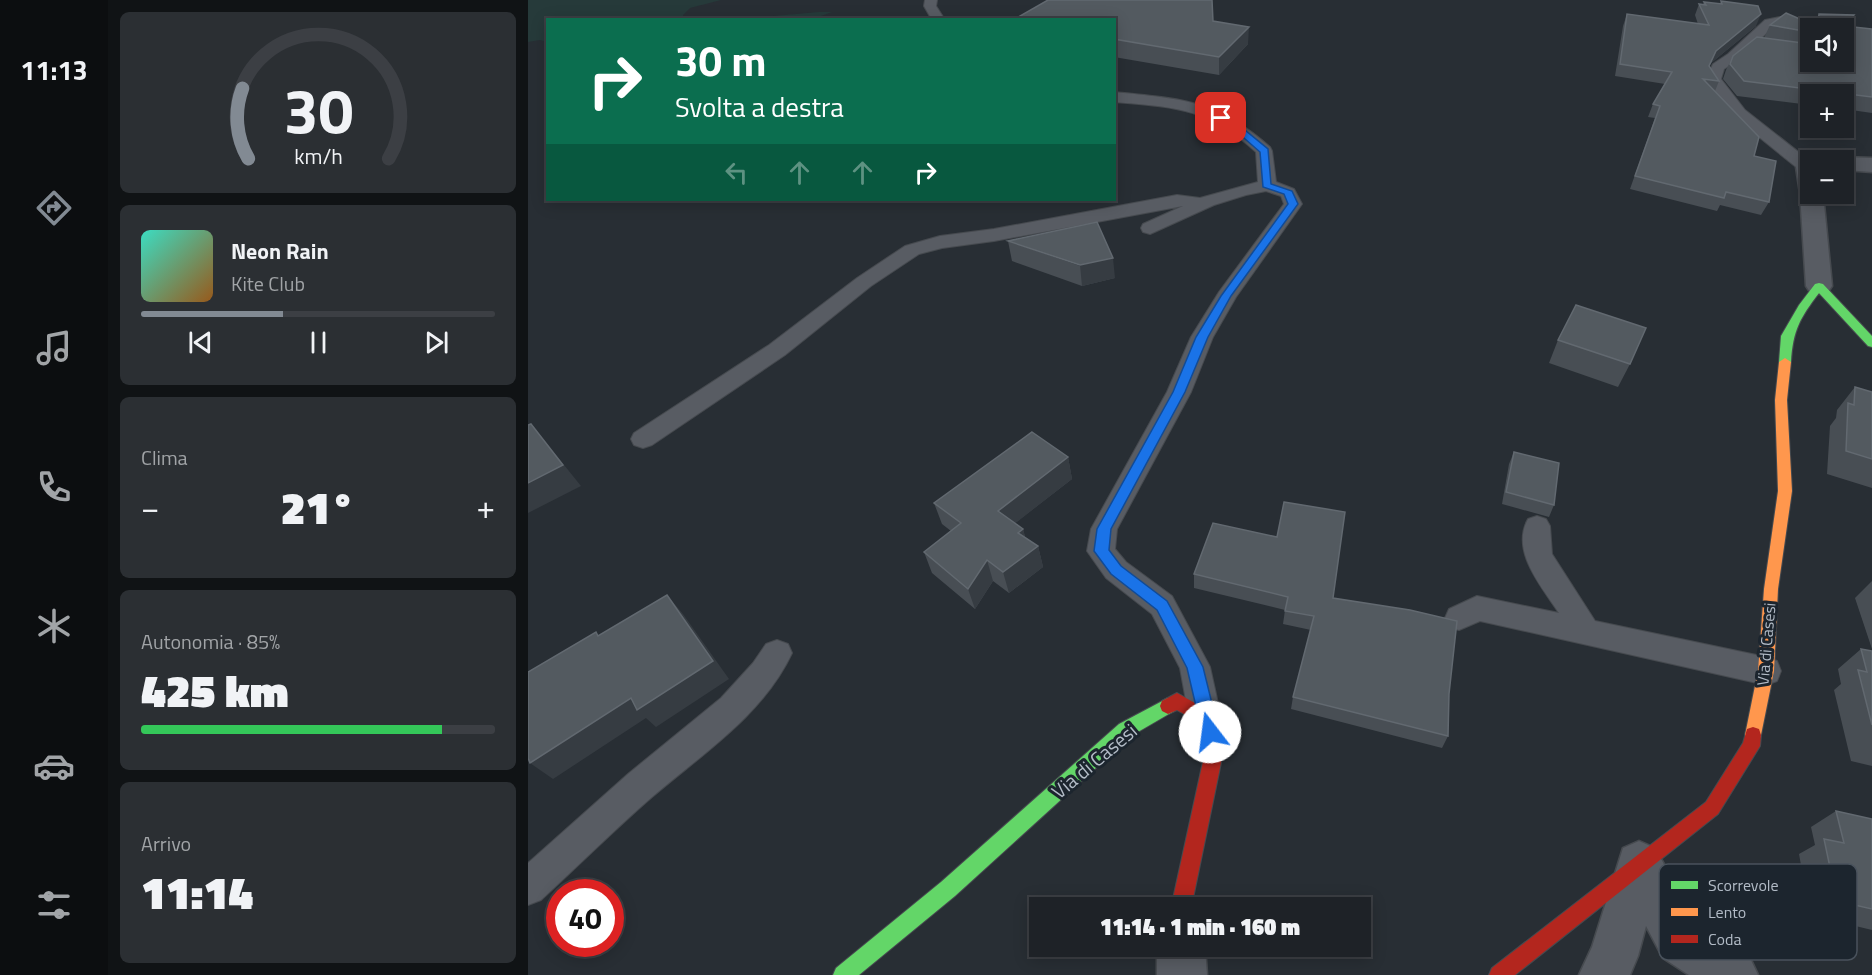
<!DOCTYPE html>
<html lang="it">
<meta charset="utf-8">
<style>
body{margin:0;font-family:"Titillium Web",sans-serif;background:#2b2f33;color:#f1f3f6;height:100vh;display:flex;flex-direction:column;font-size:22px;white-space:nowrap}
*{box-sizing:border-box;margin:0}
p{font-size:20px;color:#a1a4a7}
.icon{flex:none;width:33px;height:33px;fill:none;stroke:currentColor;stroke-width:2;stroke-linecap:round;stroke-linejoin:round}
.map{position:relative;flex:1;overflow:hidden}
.drawer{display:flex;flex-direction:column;gap:12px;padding:12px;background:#101315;width:420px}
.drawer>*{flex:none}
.banner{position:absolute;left:18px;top:18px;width:570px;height:183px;border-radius:0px;box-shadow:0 3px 15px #0003,0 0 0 2px #3c3f44;background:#0b6e4f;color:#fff;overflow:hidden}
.controls{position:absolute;left:1272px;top:18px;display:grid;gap:12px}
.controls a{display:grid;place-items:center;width:54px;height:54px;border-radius:0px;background:#1e2227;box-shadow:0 3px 15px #0003,0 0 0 2px #3c3f44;font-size:30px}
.speed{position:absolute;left:18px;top:879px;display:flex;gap:12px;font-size:30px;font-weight:700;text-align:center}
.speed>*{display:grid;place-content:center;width:78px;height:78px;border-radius:50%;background:#1e2227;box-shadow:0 3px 15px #0003,0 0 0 2px #3c3f44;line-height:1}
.speed .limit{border:9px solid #d22;background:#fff;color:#111}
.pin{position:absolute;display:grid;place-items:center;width:51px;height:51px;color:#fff;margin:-26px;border-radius:12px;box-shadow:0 3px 9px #0006}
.me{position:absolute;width:66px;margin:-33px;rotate:345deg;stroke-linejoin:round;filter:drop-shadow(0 0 4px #0008)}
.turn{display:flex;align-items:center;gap:21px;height:126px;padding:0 30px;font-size:27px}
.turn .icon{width:78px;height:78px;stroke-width:2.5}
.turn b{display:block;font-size:42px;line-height:51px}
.lanes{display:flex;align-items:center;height:57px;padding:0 30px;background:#0003;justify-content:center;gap:30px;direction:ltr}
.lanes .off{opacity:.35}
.big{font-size:45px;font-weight:800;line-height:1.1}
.drawer .tile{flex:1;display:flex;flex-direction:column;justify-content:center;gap:9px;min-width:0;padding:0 21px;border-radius:9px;background:#2b2f33}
.drawer .dial{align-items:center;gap:0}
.dial svg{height:156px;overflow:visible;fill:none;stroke:#3c3f44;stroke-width:7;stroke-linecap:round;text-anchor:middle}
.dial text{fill:#f1f3f6;stroke:none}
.song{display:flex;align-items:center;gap:18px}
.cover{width:72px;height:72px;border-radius:9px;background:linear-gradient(135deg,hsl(170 70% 55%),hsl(30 70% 35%))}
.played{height:6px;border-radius:3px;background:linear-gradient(90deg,#828a93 40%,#3c3f44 40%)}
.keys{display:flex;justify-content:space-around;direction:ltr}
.heat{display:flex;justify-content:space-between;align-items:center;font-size:33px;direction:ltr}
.charge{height:9px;border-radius:4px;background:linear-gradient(90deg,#34c759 85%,#3c3f44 0)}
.trip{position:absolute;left:501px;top:897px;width:342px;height:60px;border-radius:0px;background:#1e2227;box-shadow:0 3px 15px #0003,0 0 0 2px #3c3f44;font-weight:800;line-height:60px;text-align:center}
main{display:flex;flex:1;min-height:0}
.tab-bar{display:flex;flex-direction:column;width:108px;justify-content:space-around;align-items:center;background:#0c0e10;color:#a1a4a7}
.tab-bar .icon{width:42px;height:42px}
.tab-bar .on{color:#828a93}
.tab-bar b{font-size:27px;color:#f1f3f6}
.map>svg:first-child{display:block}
</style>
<main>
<nav class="tab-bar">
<b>11:13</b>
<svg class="icon on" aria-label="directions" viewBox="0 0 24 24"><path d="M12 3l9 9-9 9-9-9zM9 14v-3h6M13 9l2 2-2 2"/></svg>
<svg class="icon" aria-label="music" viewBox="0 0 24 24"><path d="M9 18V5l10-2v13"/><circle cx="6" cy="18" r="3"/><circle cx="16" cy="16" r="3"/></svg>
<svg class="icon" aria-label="phone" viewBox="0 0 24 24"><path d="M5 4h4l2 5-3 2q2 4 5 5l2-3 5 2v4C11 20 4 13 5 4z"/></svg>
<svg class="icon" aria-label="climate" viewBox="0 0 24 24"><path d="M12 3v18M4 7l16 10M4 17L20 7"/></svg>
<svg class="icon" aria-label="car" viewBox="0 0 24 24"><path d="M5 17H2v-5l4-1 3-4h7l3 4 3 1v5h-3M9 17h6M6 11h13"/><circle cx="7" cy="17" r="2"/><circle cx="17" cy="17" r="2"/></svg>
<svg class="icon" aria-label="filters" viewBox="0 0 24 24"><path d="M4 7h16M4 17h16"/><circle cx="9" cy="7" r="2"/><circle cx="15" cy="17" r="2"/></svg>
</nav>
<section class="drawer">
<div class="tile dial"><svg viewBox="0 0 100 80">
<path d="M14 69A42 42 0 1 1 86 69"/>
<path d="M14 69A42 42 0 0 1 11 33" stroke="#828a93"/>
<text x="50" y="56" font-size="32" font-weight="700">30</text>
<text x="50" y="72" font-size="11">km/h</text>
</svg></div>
<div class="tile">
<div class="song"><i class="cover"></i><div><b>Neon Rain</b><p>Kite Club</p></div></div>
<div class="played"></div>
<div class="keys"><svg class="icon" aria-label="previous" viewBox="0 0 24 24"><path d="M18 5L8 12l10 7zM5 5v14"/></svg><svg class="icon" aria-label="pause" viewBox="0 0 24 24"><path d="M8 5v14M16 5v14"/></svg><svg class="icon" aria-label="next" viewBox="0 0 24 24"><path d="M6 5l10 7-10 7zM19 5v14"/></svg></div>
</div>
<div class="tile"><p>Clima</p>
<div class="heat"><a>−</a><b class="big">21°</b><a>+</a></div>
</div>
<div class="tile"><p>Autonomia · 85%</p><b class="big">425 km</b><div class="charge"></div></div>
<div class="tile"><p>Arrivo</p><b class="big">11:14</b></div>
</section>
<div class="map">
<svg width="1344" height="975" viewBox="0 0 1344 975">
<rect width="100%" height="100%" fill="#282e34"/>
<g fill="#263a3a">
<path d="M0,0H193L162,8L155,15V19L20,20L19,42L12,40L0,42Z"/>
<path d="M291,12H304L285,19H212Z"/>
</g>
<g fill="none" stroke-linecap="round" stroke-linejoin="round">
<defs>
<g id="lane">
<path d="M397,0H409L408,6L417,20H404L396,6Z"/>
<path d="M1252,17L1282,27V39L1251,25L1246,26L1210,60L1196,69L1193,79L1217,110L1282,161V171H1273L1205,116L1178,79L1185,64L1200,54L1237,20Z"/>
<path d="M586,92C655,99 689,100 742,147L744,151L748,182L766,189L774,204L708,297L685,337L663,392L589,529L587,549L598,562L644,596L682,667L693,717L688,727L677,732L666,727L661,717L652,668L624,614L578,578L559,551L563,529L639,392L663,337L691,292L756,204L753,196L738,191L718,195L686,205L622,234L615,232L613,228L615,224L655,206L466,241L414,248L391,254L343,286L257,355L124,445L115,448L106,445L103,439L106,433L241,345L329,278L377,246L412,236L466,229L649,195L672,198L730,182L728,152C680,108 648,107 586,102Z"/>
<path d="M1009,516L1018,519L1022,526L1024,554L1067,621L1238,657L1249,661L1253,671L1249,681L1238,685L952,621L931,630L921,627L917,618L921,609L949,596L1031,613C1014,587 982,551 1000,519Z"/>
<path d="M249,640L260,644L264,653C235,715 174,754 124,797C86,830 50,866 13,900L0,905V863L100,774L193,698L225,663L238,644Z"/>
</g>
<g id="street">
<path d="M1316,157L1344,158V172L1316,170V160H1307Z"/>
<path d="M1282,159L1287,160H1282V194H1295L1304,286L1300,292L1291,294L1282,292L1278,286L1272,193L1268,167L1271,162Z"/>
<path d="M1111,841L1127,848L1169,924L1222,958L1230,975H1161L1135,958L1118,926L1110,956L1102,975H1051L1064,947L1095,848Z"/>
<path d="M629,946H677L679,975H629Z"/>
</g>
<g id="fast">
<path d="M1291,283L1295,284L1344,336V347L1340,346L1291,293C1272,318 1265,330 1263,362L1257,366L1253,365L1251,362L1253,336L1271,305L1287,284Z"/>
<path d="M640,698L646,701L648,706L646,711L603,736L427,896L331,975H305L308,968L413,882L591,724Z"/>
</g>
<path id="slow" d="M1257,358L1263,362L1259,400L1264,491L1250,589L1246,671L1233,735L1231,741L1225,743L1219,741L1217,735L1230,671L1236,589L1250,491L1247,400L1251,362Z"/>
<g id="jam">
<path d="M649,693L683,712L696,748L663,908H643L678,748L670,722L649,710L640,714L634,711L632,706L634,701Z"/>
<path d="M1225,727L1231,729L1233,735L1232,746L1190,814L987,975H961L964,968L1178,802L1215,743L1219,729Z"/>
</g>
</defs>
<use href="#lane" stroke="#464a4f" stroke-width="2"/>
<use href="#street" stroke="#464a4f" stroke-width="3"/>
<use href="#fast" stroke="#464a4f" stroke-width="2"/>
<use href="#slow" stroke="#464a4f" stroke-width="2"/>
<use href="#jam" stroke="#464a4f" stroke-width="2"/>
<use href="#lane" fill="#585c63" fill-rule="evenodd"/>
<use href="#street" fill="#585c63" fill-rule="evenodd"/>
<use href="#fast" fill="#63d668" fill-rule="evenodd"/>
<use href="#slow" fill="#ff974d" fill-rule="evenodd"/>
<use href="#jam" fill="#b3261e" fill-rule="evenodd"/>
</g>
<g fill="#484e54" fill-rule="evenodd">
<path d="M1193,1L1228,26L1183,63L1181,66L1191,81L1187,91L1226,156L1241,202L1233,215L1192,205L1189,211L1102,189L1127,118L1120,117L1125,104L1137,84L1087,76L1095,26L1099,14L1170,24L1167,15L1171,4H1175L1176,2L1192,4Z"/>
<path d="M1291,14L1326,15L1320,26L1344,29V113L1316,109V94H1282V105L1209,96L1195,79L1198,70L1205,56L1236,38L1242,25H1286ZM1282,28H1316L1282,62Z"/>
<path d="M492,16L685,21L720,44L691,75L586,57V20H492Z"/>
<path d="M480,241L587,278L554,286L484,261Z"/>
<path d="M1030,340L1102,364L1090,387L1021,363Z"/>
<path d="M1327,387L1344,392V488L1299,474L1302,426L1308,418L1309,410Z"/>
<path d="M986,452L1026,505L1021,517L974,504L981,464Z"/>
<path d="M540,457L544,479L487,523L495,529L497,537L510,546L515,567L481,593L465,581L447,609L404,573L396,552L423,531L414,524L406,503Z"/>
<path d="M666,574L805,598L921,694L920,736L914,748L763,709L765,697L783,630L755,624L757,610L666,588Z"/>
<path d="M1344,581V649L1327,598Z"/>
<path d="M1333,649L1344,651V766L1323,761L1306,690L1313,684L1310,669Z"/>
<path d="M1308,811L1344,819V930L1282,915L1271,854L1287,845L1283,827Z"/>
</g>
<g fill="#363c42">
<path d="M1233,14L1228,26L1183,63L1188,51Z"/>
<path d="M1326,15L1318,29L1316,26Z"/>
<path d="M721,27L720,44L691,75V57Z"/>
<path d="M585,258L587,278L554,286L552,265Z"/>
<path d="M3,424L53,486L0,513V483Z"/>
<path d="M540,457L544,479L476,532L470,511Z"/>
<path d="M495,529L500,550L490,533Z"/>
<path d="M510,546L515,567L481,593L475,572Z"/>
<path d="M459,560L465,581L447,609L440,589Z"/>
<path d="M139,595L155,614L201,679L128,727L118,718L25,779L2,763L103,698Z"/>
</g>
<g fill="#535a60" stroke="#626970" stroke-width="1.5">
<path d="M520,0H684L685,21L721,27L691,57L586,39V20H506L492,16Z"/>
<path d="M1193,1L1230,6L1233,14L1188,51L1181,66L1191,81L1175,79L1231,137L1226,156L1248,161L1241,202L1198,192L1196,198L1107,176L1132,106L1125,104L1144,72L1092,64L1099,14L1181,25L1171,4L1178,5L1176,2L1194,4Z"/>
<path d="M1258,13L1290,27L1291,14L1326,15L1316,26L1344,29V97L1216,81L1202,64L1205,56L1229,37L1282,44V62H1316V28H1282V32L1242,25Z"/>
<path d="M569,222L585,258L552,265L480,241Z"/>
<path d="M1048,305L1118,328L1102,364L1030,340Z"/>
<path d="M1327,387L1344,392V459L1318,451L1320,403L1326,405Z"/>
<path d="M3,424L35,465L0,483V425Z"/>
<path d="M504,432L540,457L470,511L495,529L490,533L510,546L475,572L459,560L440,589L396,552L433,523L406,503Z"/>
<path d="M986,452L1031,463L1026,505L978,492Z"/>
<path d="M756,502L817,512L805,598L882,610L929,621L921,694L920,736L765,697L786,616L757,611L760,597L666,574L685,523L749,537Z"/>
<path d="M139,595L185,661L109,710L103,698L2,763L0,758V672L68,632L70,636Z"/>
<path d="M1333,649L1344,651V725L1330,670L1339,672Z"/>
<path d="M1308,811L1344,819V909L1309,901L1296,839L1316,843Z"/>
</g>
<path fill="#1a73e8" stroke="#114b97" stroke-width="1.5" d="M693,115L707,122L740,149L743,184L764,191L770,204L703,296L680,337L657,392L583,529L581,550L593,566L639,601L675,667L691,732L688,738L682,741L676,738L674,732L659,668L629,610L583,574L566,551L569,529L645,392L668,337L693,296L760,204L756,194L735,187L732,152L701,125L690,120V116Z"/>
<g text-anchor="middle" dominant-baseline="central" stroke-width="6" stroke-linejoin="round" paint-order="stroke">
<g font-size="16" fill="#b2bbc6" stroke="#1c252e">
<text transform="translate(1238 644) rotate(-85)">Via di Casesi</text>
</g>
<g font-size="20" fill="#b2bbc6" stroke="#1c252e">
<text transform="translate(566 761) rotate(-40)">Via di Casesi</text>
</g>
</g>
<rect x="1131" y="864" width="198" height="96" rx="9" fill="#1c252e" stroke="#49525c" stroke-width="1.5"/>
<rect x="1143" y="881" width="27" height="8" fill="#63d668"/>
<rect x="1143" y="908" width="27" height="8" fill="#ff974d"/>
<rect x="1143" y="935" width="27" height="8" fill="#b3261e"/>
<g font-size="16" fill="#b2bbc6">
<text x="1180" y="891">Scorrevole</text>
<text x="1180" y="918">Lento</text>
<text x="1180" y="945">Coda</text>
</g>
</svg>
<div class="controls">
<a><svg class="icon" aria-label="sound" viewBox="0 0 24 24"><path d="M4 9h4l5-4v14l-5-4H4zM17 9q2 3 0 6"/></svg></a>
<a>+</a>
<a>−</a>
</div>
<div class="speed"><div class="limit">40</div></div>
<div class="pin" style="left:693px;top:118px;background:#d93025"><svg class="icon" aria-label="arrive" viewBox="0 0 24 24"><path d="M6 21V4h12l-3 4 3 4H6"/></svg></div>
<svg class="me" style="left:682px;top:732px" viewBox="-20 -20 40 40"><circle r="19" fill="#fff"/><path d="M0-13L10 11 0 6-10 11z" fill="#1a73e8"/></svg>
<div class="trip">11:14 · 1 min · 160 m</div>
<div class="banner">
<div class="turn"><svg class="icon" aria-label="right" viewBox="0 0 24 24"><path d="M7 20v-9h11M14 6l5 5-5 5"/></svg><div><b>30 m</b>Svolta a destra</div></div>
<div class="lanes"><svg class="icon off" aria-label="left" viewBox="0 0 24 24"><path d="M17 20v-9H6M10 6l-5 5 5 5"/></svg><svg class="icon off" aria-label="ahead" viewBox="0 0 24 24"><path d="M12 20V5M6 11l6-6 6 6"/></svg><svg class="icon off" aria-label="ahead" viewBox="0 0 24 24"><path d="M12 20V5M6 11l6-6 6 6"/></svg><svg class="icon" aria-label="right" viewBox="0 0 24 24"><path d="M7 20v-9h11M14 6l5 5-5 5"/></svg></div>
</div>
</div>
</main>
